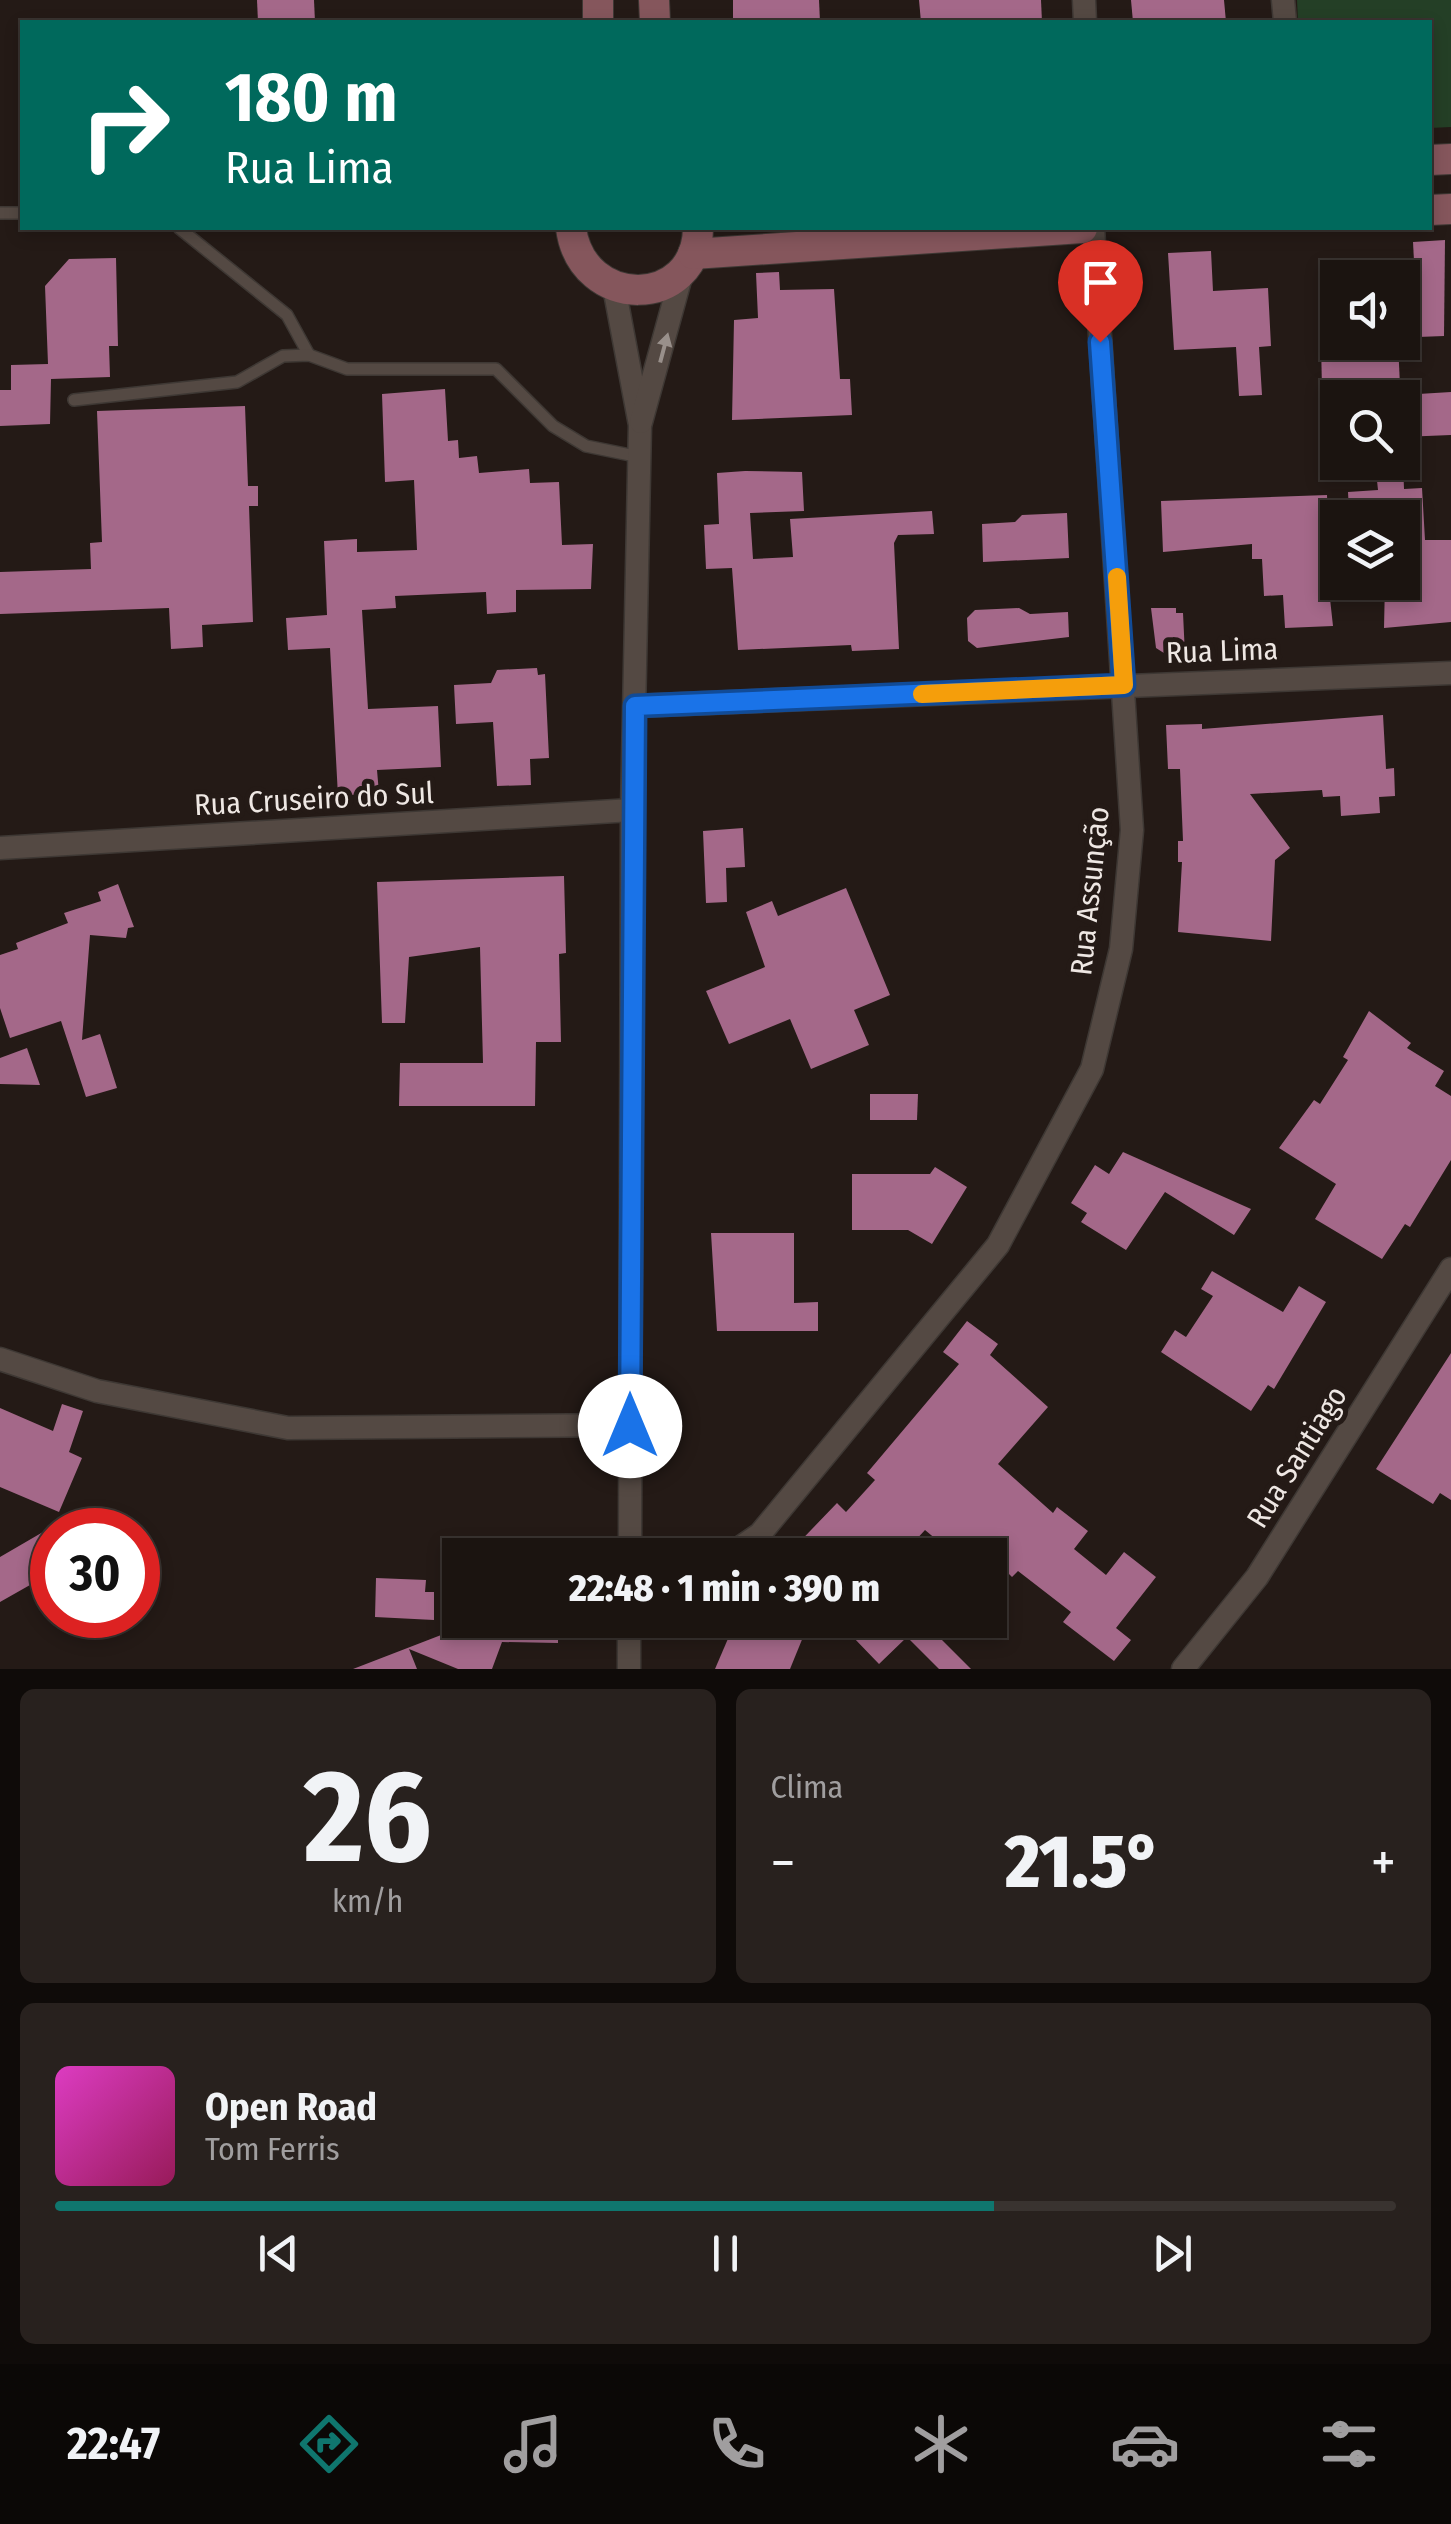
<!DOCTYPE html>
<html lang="pt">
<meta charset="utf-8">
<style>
body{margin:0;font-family:"Fira Sans Condensed",sans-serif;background:#28211e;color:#f1f3f6;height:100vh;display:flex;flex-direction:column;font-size:38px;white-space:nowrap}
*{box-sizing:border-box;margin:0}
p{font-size:32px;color:#a09e9f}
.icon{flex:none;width:55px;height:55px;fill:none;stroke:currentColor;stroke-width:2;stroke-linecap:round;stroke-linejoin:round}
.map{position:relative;height:1669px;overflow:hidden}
.details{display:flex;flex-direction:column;gap:20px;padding:20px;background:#0f0b09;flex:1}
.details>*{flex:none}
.top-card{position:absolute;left:20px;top:20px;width:1412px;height:210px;border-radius:0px;box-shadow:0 5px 15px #0003,0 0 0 2px #393330;background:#00695c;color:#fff;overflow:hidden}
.fabs{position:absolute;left:1320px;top:260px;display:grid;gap:20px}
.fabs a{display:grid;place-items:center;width:100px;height:100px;border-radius:0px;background:#1b1410;box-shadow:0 5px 15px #0003,0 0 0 2px #393330;font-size:50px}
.speed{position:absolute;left:30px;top:1508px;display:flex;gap:20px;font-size:50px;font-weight:700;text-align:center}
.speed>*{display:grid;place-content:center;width:130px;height:130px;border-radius:50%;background:#1b1410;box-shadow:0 5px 15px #0003,0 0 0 2px #393330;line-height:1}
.speed .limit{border:15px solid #d22;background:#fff;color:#111}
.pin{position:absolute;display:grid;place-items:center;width:85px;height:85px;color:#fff;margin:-102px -42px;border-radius:50% 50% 50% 0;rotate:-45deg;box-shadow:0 0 10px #0007}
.pin .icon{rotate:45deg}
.me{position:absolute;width:110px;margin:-55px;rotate:0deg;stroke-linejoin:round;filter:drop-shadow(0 0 8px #0008)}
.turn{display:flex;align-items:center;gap:35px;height:210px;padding:0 40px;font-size:45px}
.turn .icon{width:130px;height:130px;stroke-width:2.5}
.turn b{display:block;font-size:70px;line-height:85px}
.big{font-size:75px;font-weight:800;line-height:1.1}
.details .tile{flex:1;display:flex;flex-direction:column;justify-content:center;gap:15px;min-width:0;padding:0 35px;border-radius:15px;background:#28211e}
.details .dial{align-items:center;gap:0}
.dial b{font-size:130px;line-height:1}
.song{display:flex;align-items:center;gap:30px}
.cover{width:120px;height:120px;border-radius:15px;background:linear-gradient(135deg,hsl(310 70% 55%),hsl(330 70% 35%))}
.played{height:10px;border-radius:5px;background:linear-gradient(90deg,#0f766e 70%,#393330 70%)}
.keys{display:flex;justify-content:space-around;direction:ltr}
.heat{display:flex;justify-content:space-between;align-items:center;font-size:55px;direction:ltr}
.details .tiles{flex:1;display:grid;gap:20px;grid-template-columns:1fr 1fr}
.tile:last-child{grid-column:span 2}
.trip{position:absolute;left:442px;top:1538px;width:565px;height:100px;border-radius:0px;background:#1b1410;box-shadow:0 5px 15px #0003,0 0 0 2px #393330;font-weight:800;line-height:100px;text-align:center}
.menu{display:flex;height:160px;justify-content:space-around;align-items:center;background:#0b0806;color:#a09e9f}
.menu .icon{width:70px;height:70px}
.menu .active{color:#0f766e}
.menu b{font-size:45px;color:#f1f3f6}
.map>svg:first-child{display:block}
</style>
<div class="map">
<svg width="1451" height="1669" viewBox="0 0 1451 1669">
<rect width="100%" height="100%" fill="#241a16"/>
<path fill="#243f26" d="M1297,0H1451V127L1430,128V22H1298Z"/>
<g fill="#a46889">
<path d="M257,0H314L315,22H258Z"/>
<path d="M733,0H819L820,22H733Z"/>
<path d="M919,0H1041L1042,22H921Z"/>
<path d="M1131,0H1224L1226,22H1133Z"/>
<path d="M1445,240L1444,336L1418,337L1413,242Z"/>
<path d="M1211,251L1213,291L1268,288L1271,346L1259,347L1262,395L1239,396L1236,347L1174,350L1168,253Z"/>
<path d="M116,258L118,346H109L110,377L51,379L50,424L0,426V390H11V365L48,364L45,286L69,259Z"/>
<path d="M779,272L780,290L834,289L840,379H850L852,415L732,420L734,320L758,318L756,273Z"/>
<path d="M1321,342H1398L1400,386L1322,390Z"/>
<path d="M445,389L448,441L458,440L459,458L477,456L479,473L529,469L530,483L559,482L562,545L593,544L591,589L516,590V612L487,614L486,592L395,596L396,608L362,610L368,709L438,706L441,767L377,770L379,793L338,796L330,648L288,650L286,618L327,615L324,541L357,539V552L417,550L414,480L385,482L382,394Z"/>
<path d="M1451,392V435L1402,437V395Z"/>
<path d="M245,406L248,486H258V506H249L253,622L202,625L203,647L171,649L169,608L0,614V572L91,569L90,543L102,542L97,411Z"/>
<path d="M1375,462H1403L1404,489L1422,488L1425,540H1451V622L1384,628L1385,582H1402V509L1349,511L1348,492L1378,490Z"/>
<path d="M745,471L802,472L804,511L750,513L753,559L793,557L790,519L932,511L934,534L898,535L894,543L899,649L852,651L851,645L738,650L732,568L706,569L704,525L719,524L717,473Z"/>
<path d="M1327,495L1329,543L1324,544L1333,626L1285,628L1283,595L1264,596L1262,559H1252V544L1163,552L1161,501Z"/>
<path d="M1067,513L1069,558L983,562L982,524L1015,522L1022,515Z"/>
<path d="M1019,608L1030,614L1068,612L1069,637L977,648L968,641L967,618L975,610Z"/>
<path d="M1151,608H1176V613H1183L1185,655H1167L1156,648Z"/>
<path d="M537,668L538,675L545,674L549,758L530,759L531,785L497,786L493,722L456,724L454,685L491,683L497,670Z"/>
<path d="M1383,715L1386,769L1394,768L1395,796L1379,797L1380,813L1341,816L1340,796L1323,797L1322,790L1250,794L1290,848L1275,860L1271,941L1178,932L1182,862H1178V841H1183L1180,769H1168L1166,725L1202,724V729Z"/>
<path d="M743,828L745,867L726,868L727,902L706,903L703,831Z"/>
<path d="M564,876L566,953L559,954L561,1042H536L535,1106H399L400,1063H483L480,947L409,957L405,1023H382L377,882Z"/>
<path d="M118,884L134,927L128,928L126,938L90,935L82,1040L100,1034L117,1088L86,1097L61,1021L10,1038L0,1008V955L18,949L16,943L68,923L64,913L101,901L98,892Z"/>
<path d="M846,888L890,995L854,1010L869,1045L811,1069L790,1019L729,1044L706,991L765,967L746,912L772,901L778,916Z"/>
<path d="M1369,1011L1411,1043L1407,1048L1444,1071L1435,1086L1451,1096V1160L1410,1227L1405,1224L1382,1259L1315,1219L1336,1184L1279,1148L1314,1100L1320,1104L1348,1060L1343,1057Z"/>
<path d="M27,1048L40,1085L0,1084V1058Z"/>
<path d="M870,1094H918L917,1120H870Z"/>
<path d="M1123,1152L1188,1181L1251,1209L1234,1235L1165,1192L1126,1250L1081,1222L1087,1213L1071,1203L1095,1165L1109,1174Z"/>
<path d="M935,1167L967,1187L932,1244L908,1230H852V1174H930Z"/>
<path d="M711,1233H794V1303L818,1302V1331H717Z"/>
<path d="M1212,1271L1283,1312L1299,1286L1326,1302L1274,1389L1268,1385L1251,1411L1161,1352L1175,1330L1186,1337L1213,1296L1201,1289Z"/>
<path d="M967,1321L998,1344L990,1355L1048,1407L998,1464L1053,1513L1057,1507L1088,1531L1074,1549L1106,1575L1124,1552L1156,1577L1116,1628L1131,1640L1114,1661L1063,1622L1071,1612L1018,1571L1012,1577L990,1555H955L925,1530L902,1555H787L837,1503L846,1512L875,1480L867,1473L959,1364L943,1352Z"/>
<path d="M1451,1353V1500L1440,1493L1433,1504L1376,1469Z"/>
<path d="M62,1404L83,1411L69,1452L82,1458L59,1512L0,1487V1408L53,1431Z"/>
<path d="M43,1532L52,1548V1624L30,1585L0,1602V1557Z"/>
<path d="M376,1578L426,1580L425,1592H434V1620L375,1617Z"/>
<path d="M480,1620H558V1643L502,1642L492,1669H458L409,1649L417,1669H353Z"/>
<path d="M736,1620H810L790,1669H715Z"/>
<path d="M868,1620H943L933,1631L971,1669H939L907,1637L879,1664L852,1636Z"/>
</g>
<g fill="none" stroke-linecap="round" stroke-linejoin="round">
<defs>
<g id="service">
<path d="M0,213H22"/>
<path d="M179,228L287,315L309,355"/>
<path d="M74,400L237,382L283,356L309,355L347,369H496L553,426L586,446L640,457"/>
</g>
<g id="minor">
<path d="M1084,0L1085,22"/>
<path d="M1283,0L1285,22"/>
<path d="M614,287L640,425L632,810L630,1555"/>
<path d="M641,422L683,269"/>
<path d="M635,706L1451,673"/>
<path d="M0,848L632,810"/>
<path d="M0,1359L97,1391L288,1428L630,1425"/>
<path d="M729,1555L760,1534L998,1245L1092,1069L1121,949L1132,830L1093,228"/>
<path d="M629,1669V1620"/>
<path d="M1183,1669L1257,1577L1451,1269"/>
</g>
<g id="secondary">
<path d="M598,0V22"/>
<path d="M654,0L655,22"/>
<path d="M1430,160L1451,159"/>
<path d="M1430,210L1451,209"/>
<path d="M571,228C582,311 697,310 698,228"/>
<path d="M693,254L1082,228"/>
</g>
</defs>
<use href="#service" stroke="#3e3834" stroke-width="14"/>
<use href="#minor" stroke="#3e3834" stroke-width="25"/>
<use href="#secondary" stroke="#3e3834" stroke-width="32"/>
<use href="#service" stroke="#544943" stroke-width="11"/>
<use href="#minor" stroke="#544943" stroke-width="22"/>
<use href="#secondary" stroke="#85565c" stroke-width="30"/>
</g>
<defs><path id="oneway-solid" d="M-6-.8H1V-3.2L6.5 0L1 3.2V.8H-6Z" transform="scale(2.5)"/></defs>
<use fill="#99908b" href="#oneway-solid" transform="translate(664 348) rotate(-75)"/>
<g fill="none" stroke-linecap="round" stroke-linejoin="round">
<defs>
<path id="route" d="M630,1426L635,706L1124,685L1100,342"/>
</defs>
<use href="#route" stroke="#114b97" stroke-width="25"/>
<use href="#route" stroke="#1a73e8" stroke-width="18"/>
<path stroke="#f59e0b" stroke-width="18" d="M922,694L1124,685L1117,577"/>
</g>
<g text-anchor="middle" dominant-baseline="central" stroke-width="10" stroke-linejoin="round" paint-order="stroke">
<g font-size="30" fill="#eee7e3" stroke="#241a16">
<text transform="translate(1222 651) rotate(-2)">Rua Lima</text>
<text transform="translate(314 799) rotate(-3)">Rua Cruseiro do Sul</text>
<text transform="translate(1090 891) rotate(-84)">Rua Assunção</text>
<text transform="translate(1297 1457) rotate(-58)">Rua Santiago</text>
</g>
</g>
</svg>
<div class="fabs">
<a><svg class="icon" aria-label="sound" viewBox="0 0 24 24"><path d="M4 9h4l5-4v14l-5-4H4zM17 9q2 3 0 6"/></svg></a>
<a><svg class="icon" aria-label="search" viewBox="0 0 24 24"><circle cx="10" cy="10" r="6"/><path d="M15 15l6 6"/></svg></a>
<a><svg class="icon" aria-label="layers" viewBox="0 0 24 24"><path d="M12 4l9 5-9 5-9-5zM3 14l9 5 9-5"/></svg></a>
</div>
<div class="speed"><div class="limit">30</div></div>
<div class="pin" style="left:1100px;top:342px;background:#d93025"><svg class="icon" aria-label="arrive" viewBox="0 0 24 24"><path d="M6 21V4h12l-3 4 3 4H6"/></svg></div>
<svg class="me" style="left:630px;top:1426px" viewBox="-20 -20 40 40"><circle r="19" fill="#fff"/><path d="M0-13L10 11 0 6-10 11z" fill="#1a73e8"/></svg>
<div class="trip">22:48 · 1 min · 390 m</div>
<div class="top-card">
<div class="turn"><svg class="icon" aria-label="right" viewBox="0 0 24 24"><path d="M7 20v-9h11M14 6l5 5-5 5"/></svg><div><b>180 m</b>Rua Lima</div></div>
</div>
</div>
<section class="details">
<div class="tiles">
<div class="tile dial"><b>26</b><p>km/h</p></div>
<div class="tile"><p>Clima</p>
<div class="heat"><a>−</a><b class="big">21.5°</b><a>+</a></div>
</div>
<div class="tile">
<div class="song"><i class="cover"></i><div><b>Open Road</b><p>Tom Ferris</p></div></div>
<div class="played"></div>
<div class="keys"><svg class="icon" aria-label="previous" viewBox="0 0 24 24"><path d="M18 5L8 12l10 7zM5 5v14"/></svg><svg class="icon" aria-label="pause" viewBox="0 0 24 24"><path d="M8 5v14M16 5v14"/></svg><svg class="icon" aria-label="next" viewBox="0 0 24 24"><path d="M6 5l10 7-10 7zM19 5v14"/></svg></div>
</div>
</div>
</section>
<nav class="menu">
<b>22:47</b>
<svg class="icon active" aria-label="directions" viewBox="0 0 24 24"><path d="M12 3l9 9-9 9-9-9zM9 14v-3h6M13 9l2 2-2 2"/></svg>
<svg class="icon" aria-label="music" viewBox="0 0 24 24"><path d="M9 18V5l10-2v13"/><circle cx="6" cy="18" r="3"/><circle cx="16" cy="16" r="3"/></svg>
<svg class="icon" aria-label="phone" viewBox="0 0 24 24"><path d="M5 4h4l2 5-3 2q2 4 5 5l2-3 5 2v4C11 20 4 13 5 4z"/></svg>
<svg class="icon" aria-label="climate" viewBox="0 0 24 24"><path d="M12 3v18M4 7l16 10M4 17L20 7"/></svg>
<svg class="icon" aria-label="car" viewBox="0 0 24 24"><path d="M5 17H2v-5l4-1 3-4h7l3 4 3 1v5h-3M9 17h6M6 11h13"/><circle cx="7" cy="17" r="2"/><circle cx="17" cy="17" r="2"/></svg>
<svg class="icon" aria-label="filters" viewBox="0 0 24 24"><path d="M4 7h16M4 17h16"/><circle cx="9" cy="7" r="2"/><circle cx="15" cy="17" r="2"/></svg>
</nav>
